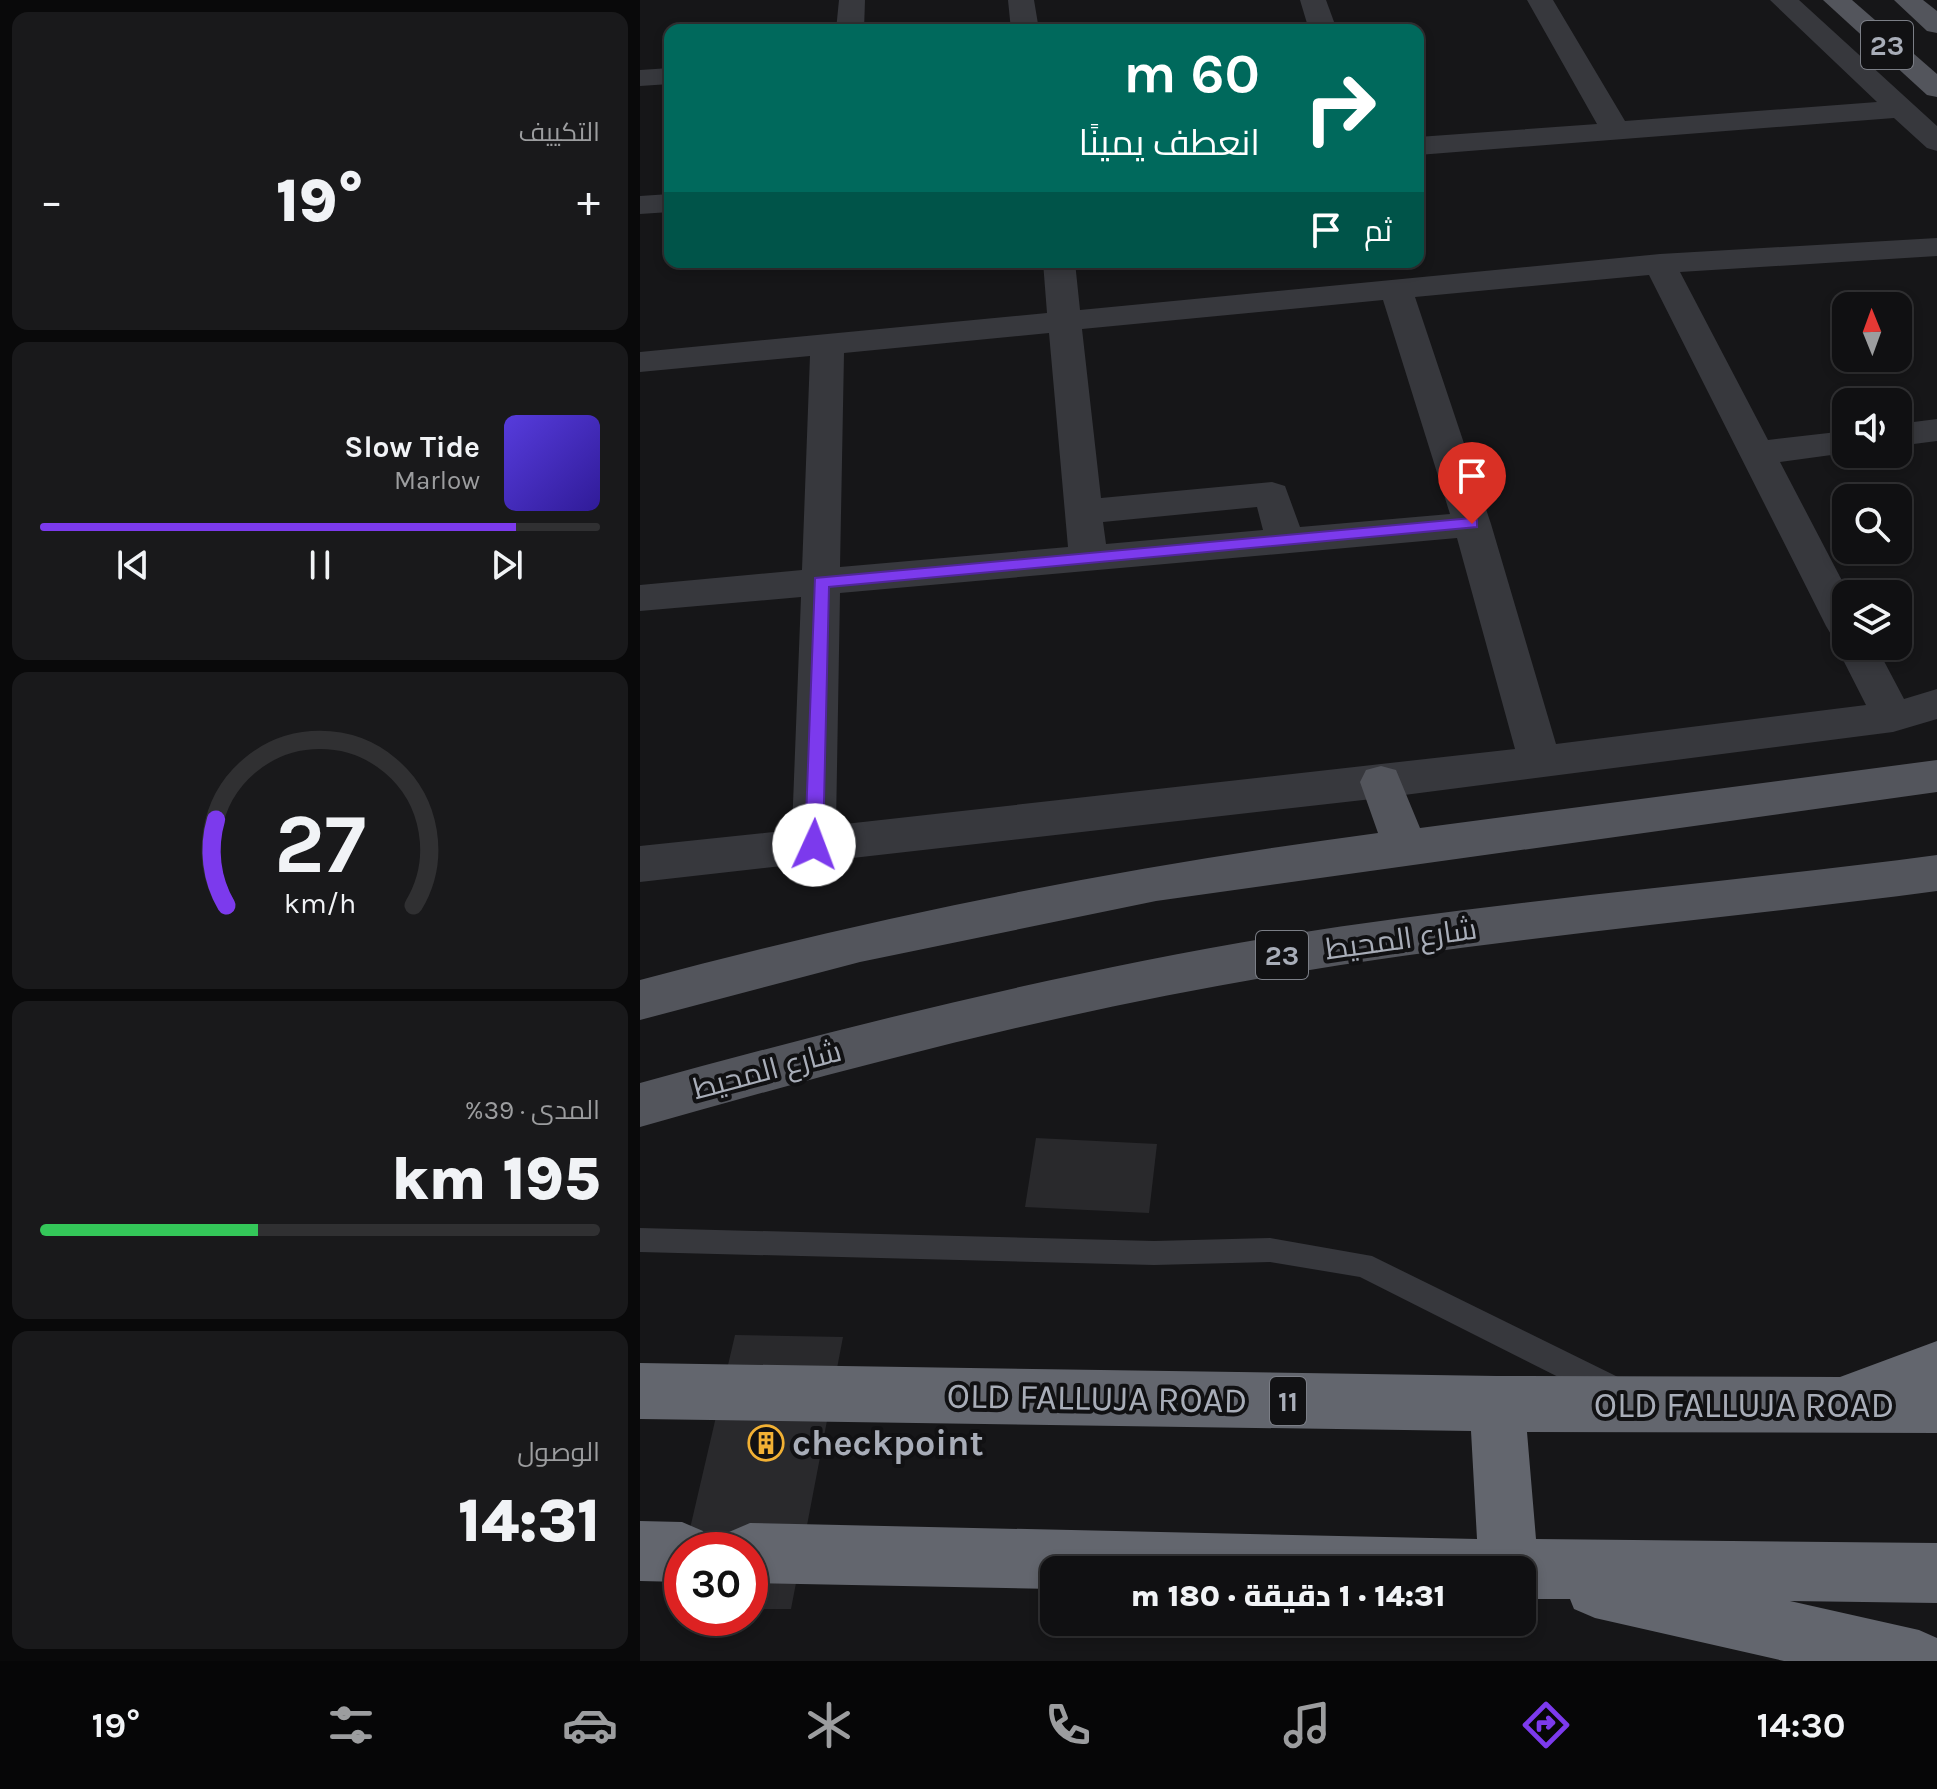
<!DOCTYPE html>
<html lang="ar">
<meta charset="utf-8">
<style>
body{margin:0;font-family:Karla,Cairo,sans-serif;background:#19191b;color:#f1f3f6;direction:rtl;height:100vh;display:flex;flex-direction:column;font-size:30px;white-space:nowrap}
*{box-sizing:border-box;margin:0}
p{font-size:26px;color:#9c9d9f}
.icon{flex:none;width:44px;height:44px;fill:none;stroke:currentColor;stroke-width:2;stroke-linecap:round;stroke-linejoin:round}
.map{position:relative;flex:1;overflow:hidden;direction:ltr}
.drawer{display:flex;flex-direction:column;gap:12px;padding:12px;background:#09090a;width:640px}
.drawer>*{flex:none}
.guide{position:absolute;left:24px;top:24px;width:760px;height:244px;border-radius:16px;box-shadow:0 4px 12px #0003,0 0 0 2px #303032;direction:rtl;background:#00695c;color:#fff;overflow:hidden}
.needle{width:52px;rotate:359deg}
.controls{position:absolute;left:1192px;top:292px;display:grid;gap:16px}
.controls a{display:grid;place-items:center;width:80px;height:80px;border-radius:16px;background:#101012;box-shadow:0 4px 12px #0003,0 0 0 2px #303032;font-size:40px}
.speed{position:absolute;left:24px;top:1532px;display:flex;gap:16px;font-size:40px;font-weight:700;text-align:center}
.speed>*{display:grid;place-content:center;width:104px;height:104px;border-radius:50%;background:#101012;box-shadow:0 4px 12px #0003,0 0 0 2px #303032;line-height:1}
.speed .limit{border:12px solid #d22;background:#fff;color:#111}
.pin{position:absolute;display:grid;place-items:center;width:68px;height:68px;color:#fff;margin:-82px -34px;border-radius:50% 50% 50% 0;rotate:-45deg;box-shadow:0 0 8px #0007}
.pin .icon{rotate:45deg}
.me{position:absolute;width:88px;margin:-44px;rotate:2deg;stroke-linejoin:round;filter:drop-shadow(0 0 6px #0008)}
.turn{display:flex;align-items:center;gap:28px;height:168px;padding:0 32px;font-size:36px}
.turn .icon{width:104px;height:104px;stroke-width:2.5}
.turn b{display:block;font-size:56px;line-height:68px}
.then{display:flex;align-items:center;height:76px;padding:0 32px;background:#0003;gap:16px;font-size:30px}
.big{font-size:60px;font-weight:800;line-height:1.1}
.drawer .widget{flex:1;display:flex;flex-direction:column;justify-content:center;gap:12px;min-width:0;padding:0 28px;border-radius:16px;background:#19191b}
.drawer .dial{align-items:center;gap:0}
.dial svg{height:208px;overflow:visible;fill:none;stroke:#303032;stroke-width:7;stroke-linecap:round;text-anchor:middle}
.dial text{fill:#f1f3f6;stroke:none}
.song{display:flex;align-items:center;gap:24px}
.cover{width:96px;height:96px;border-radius:12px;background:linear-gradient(135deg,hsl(250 70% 55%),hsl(250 70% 35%))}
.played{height:8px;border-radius:4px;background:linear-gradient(90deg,#7c3aed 85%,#303032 85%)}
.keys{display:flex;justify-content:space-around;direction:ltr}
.heat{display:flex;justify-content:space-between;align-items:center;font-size:44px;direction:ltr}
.charge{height:12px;border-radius:6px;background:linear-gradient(90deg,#34c759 39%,#303032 0)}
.trip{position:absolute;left:400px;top:1556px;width:496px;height:80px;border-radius:16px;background:#101012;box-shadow:0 4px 12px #0003,0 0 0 2px #303032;font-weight:800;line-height:80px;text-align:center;direction:rtl}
.tab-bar{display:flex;height:128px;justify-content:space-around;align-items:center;background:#060607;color:#9c9d9f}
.tab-bar .icon{width:56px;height:56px}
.tab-bar .on{color:#7c3aed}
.tab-bar b{font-size:36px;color:#f1f3f6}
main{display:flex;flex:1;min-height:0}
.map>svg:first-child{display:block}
</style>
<main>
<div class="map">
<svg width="1297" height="1661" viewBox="0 0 1297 1661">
<rect width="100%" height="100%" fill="#161618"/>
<g fill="#29292c">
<path d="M396,1138L517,1144L509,1213L385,1207Z"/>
<path d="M95,1335L203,1337L151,1609H110V1550H45Z"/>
<path d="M41,1569L42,1609L32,1608Z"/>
</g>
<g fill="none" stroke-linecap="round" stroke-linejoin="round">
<path fill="#37383d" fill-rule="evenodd" d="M0,1228L514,1241L630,1238L732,1256L982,1379L986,1389L982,1399L972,1403L962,1399L720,1277L630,1262L514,1265L0,1252Z"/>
<g fill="#37383d" fill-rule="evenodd">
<path d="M199,0H225L224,30H196Z"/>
<path d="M368,0H394L399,30H371Z"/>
<path d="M660,0H686L697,30H669Z"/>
<path d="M887,0H913L985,121L1237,102L1130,0H1159L1297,126V151L1287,148L1254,118L778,155V137L957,124Z"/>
<path d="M30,68V84L0,86V70Z"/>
<path d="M30,194V212L0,214V196Z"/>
<path d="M1297,238V256L1040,272L1128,440L1206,431V453L1140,462L1209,594H1206V646H1236L1264,699L1297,689V719L1253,732L741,798L0,882V846L152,830L161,597L0,611V585L162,570L170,356L0,372V352L407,313L403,262H435L440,310L1020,254ZM1009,275L1186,626L1192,636L1200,638L1196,646L1226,705L916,744L851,524L775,297ZM743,300L810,514L660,527L645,486L632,482L461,498L442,329ZM409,333L428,547L200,567L204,353ZM617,507L623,530L466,544L463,522ZM817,538L875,749L196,825L200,593Z"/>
<path d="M1297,419V441L1258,446V424Z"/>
</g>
<g fill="#53555c" fill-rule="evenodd">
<path d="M1183,0H1212L1297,74V97L1287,95Z"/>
<path d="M1254,0H1283L1297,11V33L1287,31Z"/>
<path d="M1297,760V792L516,901L220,962L0,1020V980C243,915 488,866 738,833L720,782L726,770L741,766L756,770L780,828Z"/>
<path d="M1297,855V891C1078,920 857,938 639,975C423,1011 211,1067 0,1127V1083C211,1025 423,972 639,936C857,901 1078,884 1297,855Z"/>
</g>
<g fill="#63666e" fill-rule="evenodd">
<path d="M1297,1341V1433L887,1432L896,1539L1297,1543V1603L1150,1601L1279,1630L1297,1638V1661H1144L955,1618L934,1609L930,1599H882V1570H414V1589L110,1583V1550H82L89,1532L110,1523L837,1539L831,1431L0,1419V1363L857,1376L1200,1377Z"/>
<path d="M0,1521L42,1522L63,1531L71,1550H42V1582L0,1581Z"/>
</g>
</g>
<path fill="#7c3aed" stroke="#51269a" stroke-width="2" d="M832,518L837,520V527L189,587L183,845L174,852L165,845L175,578Z"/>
<defs>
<symbol id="building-ring" viewBox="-11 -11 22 22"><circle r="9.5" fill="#111113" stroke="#f2b134" stroke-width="1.5"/><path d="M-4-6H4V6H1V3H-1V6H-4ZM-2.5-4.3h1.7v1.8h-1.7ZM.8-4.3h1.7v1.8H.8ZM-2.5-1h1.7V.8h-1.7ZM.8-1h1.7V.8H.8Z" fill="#f2b134"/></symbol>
</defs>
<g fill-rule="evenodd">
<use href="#building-ring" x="106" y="1423" width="40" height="40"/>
</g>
<g text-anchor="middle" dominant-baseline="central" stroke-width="8" stroke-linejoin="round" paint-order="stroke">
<g fill="#111113" stroke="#7b7e86" stroke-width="2">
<rect x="1221" y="21" width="52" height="48" rx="6"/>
<rect x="616" y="931" width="52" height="48" rx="6"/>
<rect x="630" y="1377" width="36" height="48" rx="6"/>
</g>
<g font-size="28" font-weight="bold" fill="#a8adb8">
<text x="1247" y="45">23</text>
<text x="642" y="955">23</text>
<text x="648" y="1401">11</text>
</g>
<g font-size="30" fill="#a8adb8" stroke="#111113">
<text transform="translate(761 939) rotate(-8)">شارع المحيط</text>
<text transform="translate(127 1070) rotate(-15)">شارع المحيط</text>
</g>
<g font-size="36" fill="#a8adb8" stroke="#111113">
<text transform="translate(457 1398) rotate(1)">OLD FALLUJA ROAD</text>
<text x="1104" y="1405">OLD FALLUJA ROAD</text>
</g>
<g font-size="36" font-weight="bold" fill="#a8adb8" stroke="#111113" text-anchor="start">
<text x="152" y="1443">checkpoint</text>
</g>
</g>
</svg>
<div class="controls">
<a><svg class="needle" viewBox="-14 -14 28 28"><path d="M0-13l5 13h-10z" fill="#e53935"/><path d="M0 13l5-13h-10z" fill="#9c9d9f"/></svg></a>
<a><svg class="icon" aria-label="sound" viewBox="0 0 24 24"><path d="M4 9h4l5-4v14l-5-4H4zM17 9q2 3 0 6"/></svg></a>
<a><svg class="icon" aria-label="search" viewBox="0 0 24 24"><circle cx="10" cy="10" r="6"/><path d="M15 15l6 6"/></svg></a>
<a><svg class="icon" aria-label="layers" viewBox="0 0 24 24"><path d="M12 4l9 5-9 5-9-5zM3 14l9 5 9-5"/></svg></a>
</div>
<div class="speed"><div class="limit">30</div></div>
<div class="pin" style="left:832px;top:524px;background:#d93025"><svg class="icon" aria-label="arrive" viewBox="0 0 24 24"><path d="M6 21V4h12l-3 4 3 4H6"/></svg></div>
<svg class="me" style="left:174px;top:845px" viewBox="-20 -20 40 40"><circle r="19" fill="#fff"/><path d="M0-13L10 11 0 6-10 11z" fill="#7c3aed"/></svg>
<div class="trip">14:31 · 1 دقيقة · 180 m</div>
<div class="guide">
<div class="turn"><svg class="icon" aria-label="right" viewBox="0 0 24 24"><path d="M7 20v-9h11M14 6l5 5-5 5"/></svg><div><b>60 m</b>انعطف يمينًا</div></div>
<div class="then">ثم<svg class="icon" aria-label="arrive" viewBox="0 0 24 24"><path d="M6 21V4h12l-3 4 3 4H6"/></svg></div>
</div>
</div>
<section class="drawer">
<div class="widget"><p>التكييف</p>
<div class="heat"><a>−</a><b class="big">19°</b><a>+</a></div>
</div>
<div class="widget">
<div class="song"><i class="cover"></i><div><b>Slow Tide</b><p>Marlow</p></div></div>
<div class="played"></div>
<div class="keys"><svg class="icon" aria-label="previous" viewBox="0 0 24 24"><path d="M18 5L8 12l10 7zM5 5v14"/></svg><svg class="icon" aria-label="pause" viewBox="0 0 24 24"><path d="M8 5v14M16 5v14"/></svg><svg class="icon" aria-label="next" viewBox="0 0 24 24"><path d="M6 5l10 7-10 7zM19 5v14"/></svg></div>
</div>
<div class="widget dial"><svg viewBox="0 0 100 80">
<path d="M14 69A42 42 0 1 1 86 69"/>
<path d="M14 69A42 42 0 0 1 10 36" stroke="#7c3aed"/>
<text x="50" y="56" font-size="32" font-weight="700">27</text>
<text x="50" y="72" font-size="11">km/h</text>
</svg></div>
<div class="widget"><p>المدى · 39%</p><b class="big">195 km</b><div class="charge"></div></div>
<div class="widget"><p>الوصول</p><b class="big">14:31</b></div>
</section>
</main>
<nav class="tab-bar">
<b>14:30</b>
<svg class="icon on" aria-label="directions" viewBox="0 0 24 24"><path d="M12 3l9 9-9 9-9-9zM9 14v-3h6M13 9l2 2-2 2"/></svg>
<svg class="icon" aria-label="music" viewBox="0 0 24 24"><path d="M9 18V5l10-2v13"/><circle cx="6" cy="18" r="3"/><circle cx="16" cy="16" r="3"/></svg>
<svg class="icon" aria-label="phone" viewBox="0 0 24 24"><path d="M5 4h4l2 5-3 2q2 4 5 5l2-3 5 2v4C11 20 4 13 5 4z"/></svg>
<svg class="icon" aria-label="climate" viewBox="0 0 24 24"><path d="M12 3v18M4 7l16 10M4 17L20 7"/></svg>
<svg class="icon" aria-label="car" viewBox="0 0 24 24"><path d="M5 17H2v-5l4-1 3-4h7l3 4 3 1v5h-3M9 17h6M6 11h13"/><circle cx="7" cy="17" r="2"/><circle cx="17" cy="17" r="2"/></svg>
<svg class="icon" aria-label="filters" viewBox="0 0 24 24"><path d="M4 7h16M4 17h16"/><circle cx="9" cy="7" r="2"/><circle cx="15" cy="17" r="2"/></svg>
<b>19°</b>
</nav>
